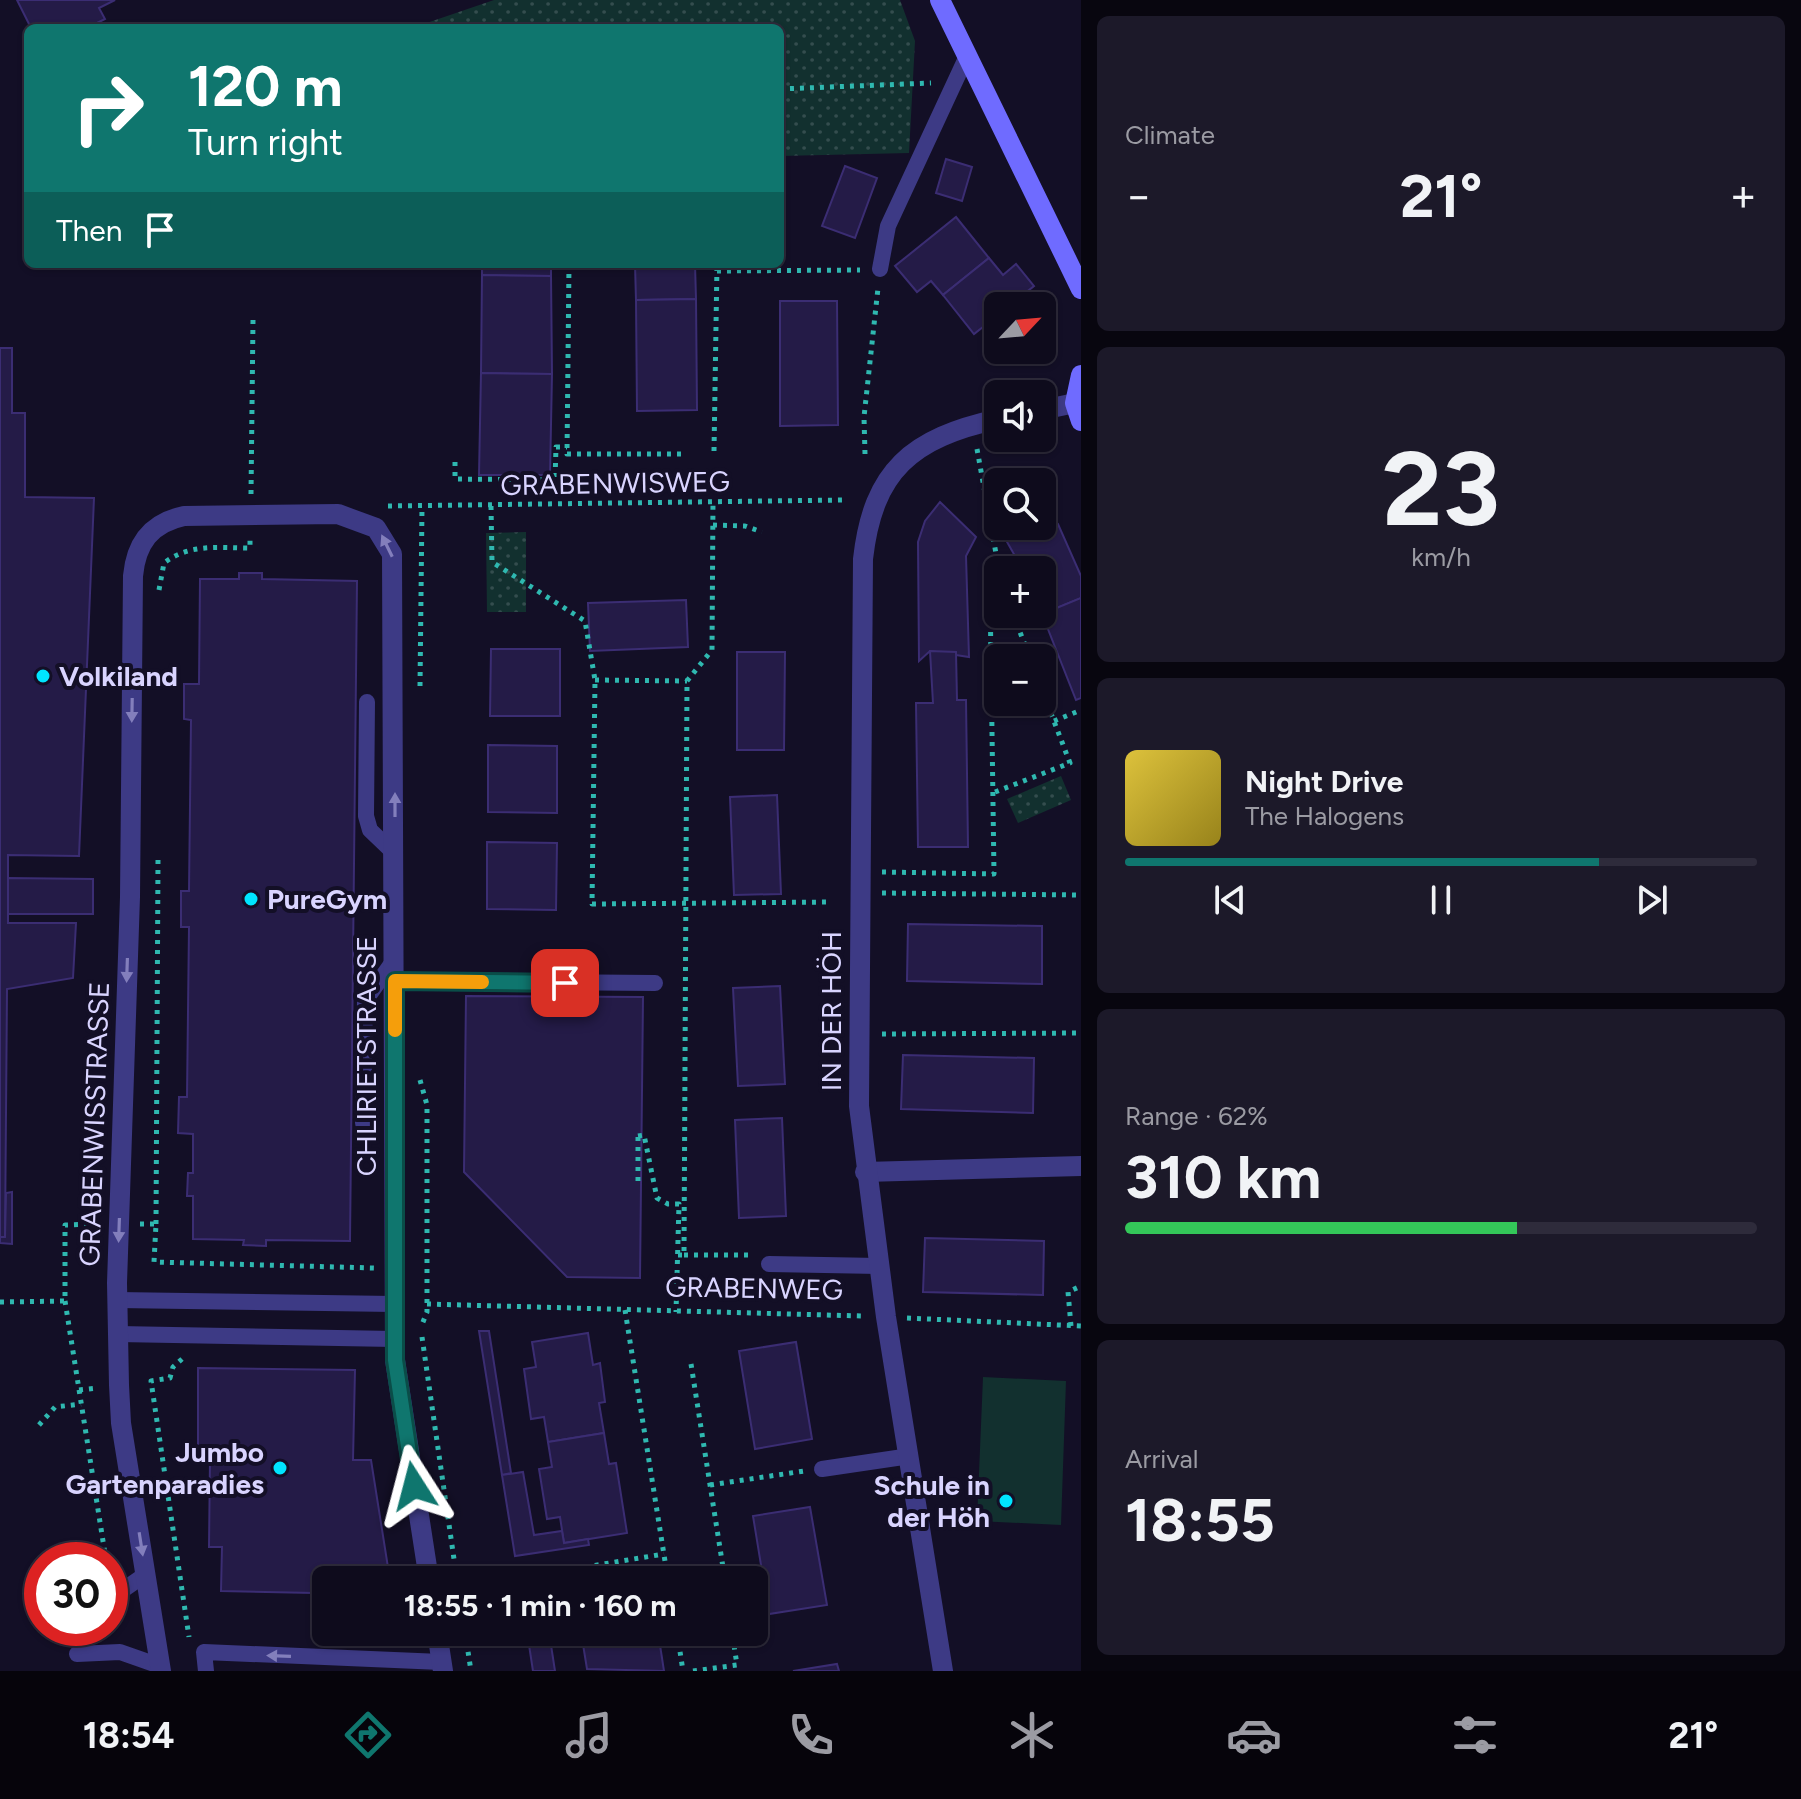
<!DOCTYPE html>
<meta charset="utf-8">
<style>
body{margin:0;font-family:Figtree,sans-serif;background:#1c1929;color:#f1f3f6;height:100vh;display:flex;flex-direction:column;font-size:30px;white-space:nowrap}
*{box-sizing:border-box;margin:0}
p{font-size:26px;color:#9b9ba3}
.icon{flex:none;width:44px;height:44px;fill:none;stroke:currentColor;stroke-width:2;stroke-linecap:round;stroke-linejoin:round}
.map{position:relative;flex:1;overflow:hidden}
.panel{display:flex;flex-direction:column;gap:16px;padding:16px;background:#08060f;width:720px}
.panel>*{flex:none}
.banner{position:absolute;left:24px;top:24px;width:760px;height:244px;border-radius:12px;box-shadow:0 2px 6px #0004,0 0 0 2px #2e2b3b;background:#0f766e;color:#fff;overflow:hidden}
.needle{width:52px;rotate:64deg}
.buttons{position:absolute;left:984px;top:292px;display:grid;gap:16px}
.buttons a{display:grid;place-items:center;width:72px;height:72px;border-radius:12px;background:#0e0b1c;box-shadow:0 2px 6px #0004,0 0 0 2px #2e2b3b;font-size:40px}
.speed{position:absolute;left:24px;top:1542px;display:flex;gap:16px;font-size:40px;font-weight:700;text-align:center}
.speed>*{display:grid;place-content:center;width:104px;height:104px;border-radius:50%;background:#0e0b1c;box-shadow:0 2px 6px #0004,0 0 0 2px #2e2b3b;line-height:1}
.speed .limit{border:12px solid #d22;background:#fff;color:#111}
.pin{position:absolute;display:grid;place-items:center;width:68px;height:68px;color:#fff;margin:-34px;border-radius:16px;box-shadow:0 4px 12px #0006}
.me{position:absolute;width:88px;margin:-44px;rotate:351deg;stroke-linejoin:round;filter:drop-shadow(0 0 6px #0008)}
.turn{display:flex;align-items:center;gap:28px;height:168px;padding:0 32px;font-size:36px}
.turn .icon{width:104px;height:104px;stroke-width:2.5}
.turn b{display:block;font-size:56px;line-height:68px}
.then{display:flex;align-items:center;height:76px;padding:0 32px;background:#0003;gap:16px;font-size:30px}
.big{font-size:60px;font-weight:700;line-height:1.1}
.panel .widget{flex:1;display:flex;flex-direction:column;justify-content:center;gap:12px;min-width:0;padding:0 28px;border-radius:12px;background:#1c1929}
.panel .dial{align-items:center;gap:0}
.dial b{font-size:104px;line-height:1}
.song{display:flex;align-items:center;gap:24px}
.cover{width:96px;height:96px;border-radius:12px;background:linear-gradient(135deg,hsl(50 70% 55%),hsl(50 70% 35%))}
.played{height:8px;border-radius:4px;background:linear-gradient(90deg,#0f766e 75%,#2e2b3b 75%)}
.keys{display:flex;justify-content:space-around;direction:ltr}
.heat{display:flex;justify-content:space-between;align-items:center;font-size:44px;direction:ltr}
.charge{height:12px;border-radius:6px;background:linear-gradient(90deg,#34c759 62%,#2e2b3b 0)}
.trip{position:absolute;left:312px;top:1566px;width:456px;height:80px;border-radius:12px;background:#0e0b1c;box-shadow:0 2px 6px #0004,0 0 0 2px #2e2b3b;font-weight:700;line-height:80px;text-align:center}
.dock{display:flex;height:128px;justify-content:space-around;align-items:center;background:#06040b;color:#9b9ba3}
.dock .icon{width:56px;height:56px}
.dock .selected{color:#0f766e}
.dock b{font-size:36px;color:#f1f3f6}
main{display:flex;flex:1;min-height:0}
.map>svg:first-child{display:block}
</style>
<main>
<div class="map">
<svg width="1081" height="1671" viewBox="0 0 1081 1671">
<defs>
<pattern id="green-dots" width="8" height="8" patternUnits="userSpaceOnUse" patternTransform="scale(2)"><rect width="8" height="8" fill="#12302f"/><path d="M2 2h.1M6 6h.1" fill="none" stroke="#344d4e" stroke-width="1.8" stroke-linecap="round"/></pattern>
</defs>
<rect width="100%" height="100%" fill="#130f26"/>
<g fill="url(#green-dots)">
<path d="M494,0H900L915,41L909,153L780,156V28H412Z"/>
<path d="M526,532V612H487L486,533Z"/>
<path d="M1061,776L1071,800L1018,823L1007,799Z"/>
</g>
<path fill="#12302f" d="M983,1377L1066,1381L1061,1525L977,1521Z"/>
<g fill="#241b47" stroke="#3b2d73" stroke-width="2">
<path d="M17,0H115L99,8L105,19L87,28H31Z"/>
<path d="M946,159L972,167L962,201L936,193Z"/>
<path d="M845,166L877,178L855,238L822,226Z"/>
<path d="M956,217L989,258L943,295L931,281L917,292L895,266Z"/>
<path d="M989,258L1003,275L1016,264L1034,286L1009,306H998V315L974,334L943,295Z"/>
<path d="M482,264H551V276L482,275Z"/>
<path d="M635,264H695L696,299L636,300Z"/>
<path d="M482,275L551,276L552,374L481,373Z"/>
<path d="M696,299L697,410L637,411L636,300Z"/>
<path d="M780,301H837L838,425L780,426Z"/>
<path d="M0,348H12V413H25V497L94,498L79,856L8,855V923H76L73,978L7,989L5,1237H0Z"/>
<path d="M481,373L552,374L550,475H479Z"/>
<path d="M940,502L976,537L966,556L969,657L930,651L919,661L918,542L925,521Z"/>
<path d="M1042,506L1058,524L1081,576V598L1042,614V570H1023L1002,533L1004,526H1042Z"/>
<path d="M239,573H262V579L357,581L350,1241L266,1240V1246L243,1245L244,1240L193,1239V1196H187L188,1173H193V1134L178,1133L179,1097H187L189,927H181V891H189L191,720L184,719V684H199L200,579H239Z"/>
<path d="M1081,598V698L1076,700L1042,614Z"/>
<path d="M686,600L688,647L590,651L588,603Z"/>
<path d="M491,649H560V716H490Z"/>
<path d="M930,651L956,652L957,700H966L968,847H918L916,703H933Z"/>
<path d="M737,652H785L784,750H737Z"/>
<path d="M488,745L557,746V813L488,812Z"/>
<path d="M777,795L781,894L734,895L730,797Z"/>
<path d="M487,842L557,843L556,910L487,909Z"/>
<path d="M8,878L93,879V914H8Z"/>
<path d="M908,924L1042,926V984L907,981Z"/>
<path d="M780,986L785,1084L738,1086L733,988Z"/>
<path d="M466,996L643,997L640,1278L567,1277L464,1172Z"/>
<path d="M903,1055L1034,1058L1033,1113L901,1109Z"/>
<path d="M782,1118L786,1216L739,1218L735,1120Z"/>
<path d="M12,1192V1244L0,1243V1237H5L6,1193Z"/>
<path d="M925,1238L1044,1241L1043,1295L923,1292Z"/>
<path d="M479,1331H489L511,1473L502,1475Z"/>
<path d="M588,1333L593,1365L600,1363L605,1402L599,1403L604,1433L548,1442L544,1417L531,1419L524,1369L536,1367L532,1342Z"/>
<path d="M796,1342L812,1439L755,1449L739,1351Z"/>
<path d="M198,1368L355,1370L353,1460H371L390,1580H326V1632H398L400,1644L314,1642V1593L221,1591L222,1547H209L210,1458H198Z"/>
<path d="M604,1433L609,1464L616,1463L627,1533L564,1543L560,1517L547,1519L539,1469L552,1467L548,1442Z"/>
<path d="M523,1472L534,1535L562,1531L564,1543L588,1539L589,1545L515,1556L502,1475Z"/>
<path d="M810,1507L827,1605L769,1614L753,1516Z"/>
<path d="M527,1632H549L555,1671H533Z"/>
<path d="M581,1632H658L664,1671L587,1669Z"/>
<path d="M837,1664L839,1671H793Z"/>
</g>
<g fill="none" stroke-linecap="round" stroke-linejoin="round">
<g stroke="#2fb8b0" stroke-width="5" stroke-dasharray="4 6" stroke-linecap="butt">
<path d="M780,89L931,83"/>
<path d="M569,264L567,454H686"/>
<path d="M717,271L860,270"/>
<path d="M977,449L999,570"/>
<path d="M714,451L717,264"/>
<path d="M865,454L864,417L878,288"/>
<path d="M455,462V479L555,480L556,447H567"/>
<path d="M251,494L253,319"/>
<path d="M388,506L843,500"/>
<path d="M491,506L492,562L585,621L595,680L592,904L831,902"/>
<path d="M713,525L745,526L762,532"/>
<path d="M159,590L164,563C190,543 218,548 250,548V536"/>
<path d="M1013,614L1030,658"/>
<path d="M595,680L687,681"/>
<path d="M420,686L422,507"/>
<path d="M1054,721L1081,710"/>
<path d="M995,792L1070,763L1042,690"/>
<path d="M882,872L994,874L990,590L998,588"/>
<path d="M882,893L1081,895"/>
<path d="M882,1034L1081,1033"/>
<path d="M420,1080L427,1105V1312L421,1327"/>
<path d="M638,1136L644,1135L657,1198L668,1204H679L676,1312"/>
<path d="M638,1181V1136"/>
<path d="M140,1224H156L154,1262L374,1268"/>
<path d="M156,1224L158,860"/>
<path d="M678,1255H684L687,681L712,650L713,501"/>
<path d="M684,1255H751"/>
<path d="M65,1301L106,1560"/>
<path d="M0,1302L65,1301V1225L98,1224"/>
<path d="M427,1304L862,1316"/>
<path d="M625,1310L668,1580"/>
<path d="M907,1318L1081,1326"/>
<path d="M1071,1326L1068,1292L1081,1286"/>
<path d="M422,1337L457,1580"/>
<path d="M182,1359L173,1367L170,1378L151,1381L189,1637"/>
<path d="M691,1364L725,1580"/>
<path d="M79,1390L98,1388"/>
<path d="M39,1425L55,1407L81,1404"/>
<path d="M710,1485L804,1471"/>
<path d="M506,1580L664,1554"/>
<path d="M465,1632L471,1671"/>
<path d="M677,1632L683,1671"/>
<path d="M693,1671L737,1665L732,1632"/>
</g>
<g stroke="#3d3a85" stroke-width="16">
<path d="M880,269L888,226L966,58"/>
<path d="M367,702L366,816L370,830L394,853"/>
<path d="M395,981L655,983"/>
<path d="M363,1123L365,1001L394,960"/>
<path d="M769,1264L879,1266"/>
<path d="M117,1300L394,1304"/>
<path d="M118,1334L394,1339"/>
<path d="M822,1469L910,1456"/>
<path d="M110,1599L146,1574"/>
<path d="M77,1654L120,1652L160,1666"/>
<path d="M206,1671L204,1652L441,1662"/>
</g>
<g stroke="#3d3a85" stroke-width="20">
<path d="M1042,410L1075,403"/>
<path d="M865,1172L1081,1166"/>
<path d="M437,1632L443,1671"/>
<path d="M161,1671L121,1423L119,1385L117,1283L130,897L133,576C136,543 151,523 184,516L338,514L376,528L392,554L395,1360L429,1580"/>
<path d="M943,1671L886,1317L859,1106L863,559C873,470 912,438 998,419"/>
</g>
<g stroke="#6f6bff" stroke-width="20">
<path d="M940,0L1081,289"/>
<path d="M1081,375L1075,403L1081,421"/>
</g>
</g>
<defs><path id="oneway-solid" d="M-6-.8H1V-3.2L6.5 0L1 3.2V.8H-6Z" transform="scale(2)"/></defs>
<g fill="#837fbc">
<use href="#oneway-solid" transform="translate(387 546) rotate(-116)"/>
<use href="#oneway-solid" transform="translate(132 710) rotate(91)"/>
<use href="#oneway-solid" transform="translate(395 805) rotate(-90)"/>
<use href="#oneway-solid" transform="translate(127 970) rotate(92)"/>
<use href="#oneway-solid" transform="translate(119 1230) rotate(92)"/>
<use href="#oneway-solid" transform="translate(141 1544) rotate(81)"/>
<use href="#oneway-solid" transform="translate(279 1656) rotate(-178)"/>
</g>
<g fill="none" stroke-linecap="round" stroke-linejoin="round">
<defs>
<path id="route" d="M414,1486L395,1360V981L565,983"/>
</defs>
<use href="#route" stroke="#0a4d48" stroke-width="20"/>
<use href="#route" stroke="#0f766e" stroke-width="14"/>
<path stroke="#f59e0b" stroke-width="14" d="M395,1030V981L482,982"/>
</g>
<g fill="#00e5ff" stroke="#130f26" stroke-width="3">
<circle cx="43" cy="676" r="8"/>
<circle cx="251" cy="899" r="8"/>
<circle cx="280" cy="1468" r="8"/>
<circle cx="1006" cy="1501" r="8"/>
</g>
<g text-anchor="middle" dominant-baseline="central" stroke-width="8" stroke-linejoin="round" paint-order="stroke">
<g font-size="28" fill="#d9d4ff" stroke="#130f26">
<text transform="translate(615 483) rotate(-1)">GRABENWISWEG</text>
<text transform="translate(831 1011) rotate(-90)">IN DER HÖH</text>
<text transform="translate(366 1056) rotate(-90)">CHLIRIETSTRASSE</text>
<text transform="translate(94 1124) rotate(-88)">GRABENWISSTRASSE</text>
<text transform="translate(754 1288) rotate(1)">GRABENWEG</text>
</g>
<g font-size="28" font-weight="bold" fill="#d9d4ff" stroke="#130f26" text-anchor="start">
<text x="59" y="676">Volkiland</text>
<text x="267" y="899">PureGym</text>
<text x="264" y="1452" text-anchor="end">Jumbo<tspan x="264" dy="32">Gartenparadies</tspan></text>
<text x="990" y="1485" text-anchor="end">Schule in<tspan x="990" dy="32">der Höh</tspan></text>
</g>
</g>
</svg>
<div class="buttons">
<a><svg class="needle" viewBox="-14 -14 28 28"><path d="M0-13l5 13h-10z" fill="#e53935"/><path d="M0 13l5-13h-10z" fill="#9b9ba3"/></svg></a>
<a><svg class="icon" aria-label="sound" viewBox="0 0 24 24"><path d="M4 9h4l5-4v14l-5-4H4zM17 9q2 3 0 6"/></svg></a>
<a><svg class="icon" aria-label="search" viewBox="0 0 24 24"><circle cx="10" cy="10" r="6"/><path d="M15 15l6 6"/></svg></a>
<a>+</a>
<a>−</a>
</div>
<div class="speed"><div class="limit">30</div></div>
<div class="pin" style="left:565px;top:983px;background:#d93025"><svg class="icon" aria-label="arrive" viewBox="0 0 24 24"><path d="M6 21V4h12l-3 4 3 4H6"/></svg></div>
<svg class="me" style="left:414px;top:1486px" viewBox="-20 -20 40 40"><path d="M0-17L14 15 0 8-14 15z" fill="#0f766e" stroke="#fff" stroke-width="4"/></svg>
<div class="trip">18:55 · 1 min · 160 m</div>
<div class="banner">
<div class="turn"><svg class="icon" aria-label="right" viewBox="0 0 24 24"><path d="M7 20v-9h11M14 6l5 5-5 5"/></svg><div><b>120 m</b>Turn right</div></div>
<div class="then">Then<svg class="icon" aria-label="arrive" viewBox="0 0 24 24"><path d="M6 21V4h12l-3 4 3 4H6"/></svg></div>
</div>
</div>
<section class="panel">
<div class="widget"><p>Climate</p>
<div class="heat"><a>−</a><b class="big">21°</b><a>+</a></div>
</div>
<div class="widget dial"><b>23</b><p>km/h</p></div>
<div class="widget">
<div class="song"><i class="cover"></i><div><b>Night Drive</b><p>The Halogens</p></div></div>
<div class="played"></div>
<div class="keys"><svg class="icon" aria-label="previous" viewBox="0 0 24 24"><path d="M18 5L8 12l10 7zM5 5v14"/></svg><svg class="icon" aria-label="pause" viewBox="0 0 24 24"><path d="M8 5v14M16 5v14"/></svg><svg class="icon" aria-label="next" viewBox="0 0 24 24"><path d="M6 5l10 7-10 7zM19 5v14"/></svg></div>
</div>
<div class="widget"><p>Range · 62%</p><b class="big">310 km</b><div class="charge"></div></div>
<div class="widget"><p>Arrival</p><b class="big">18:55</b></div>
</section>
</main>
<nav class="dock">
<b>18:54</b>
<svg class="icon selected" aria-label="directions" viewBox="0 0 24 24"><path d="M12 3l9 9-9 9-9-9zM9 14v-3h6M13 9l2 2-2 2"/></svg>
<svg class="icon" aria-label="music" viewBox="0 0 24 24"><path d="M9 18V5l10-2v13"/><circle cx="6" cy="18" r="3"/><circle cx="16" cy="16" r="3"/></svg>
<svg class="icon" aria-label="phone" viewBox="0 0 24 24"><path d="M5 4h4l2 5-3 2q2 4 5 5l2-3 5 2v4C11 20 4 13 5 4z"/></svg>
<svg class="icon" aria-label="climate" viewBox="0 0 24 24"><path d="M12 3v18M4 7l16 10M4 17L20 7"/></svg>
<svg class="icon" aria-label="car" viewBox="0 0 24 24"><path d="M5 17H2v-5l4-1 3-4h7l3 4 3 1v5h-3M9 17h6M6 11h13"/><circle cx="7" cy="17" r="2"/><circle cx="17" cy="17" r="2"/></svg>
<svg class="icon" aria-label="filters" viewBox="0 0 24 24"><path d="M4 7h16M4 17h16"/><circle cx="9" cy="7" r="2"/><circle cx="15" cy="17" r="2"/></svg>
<b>21°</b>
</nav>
